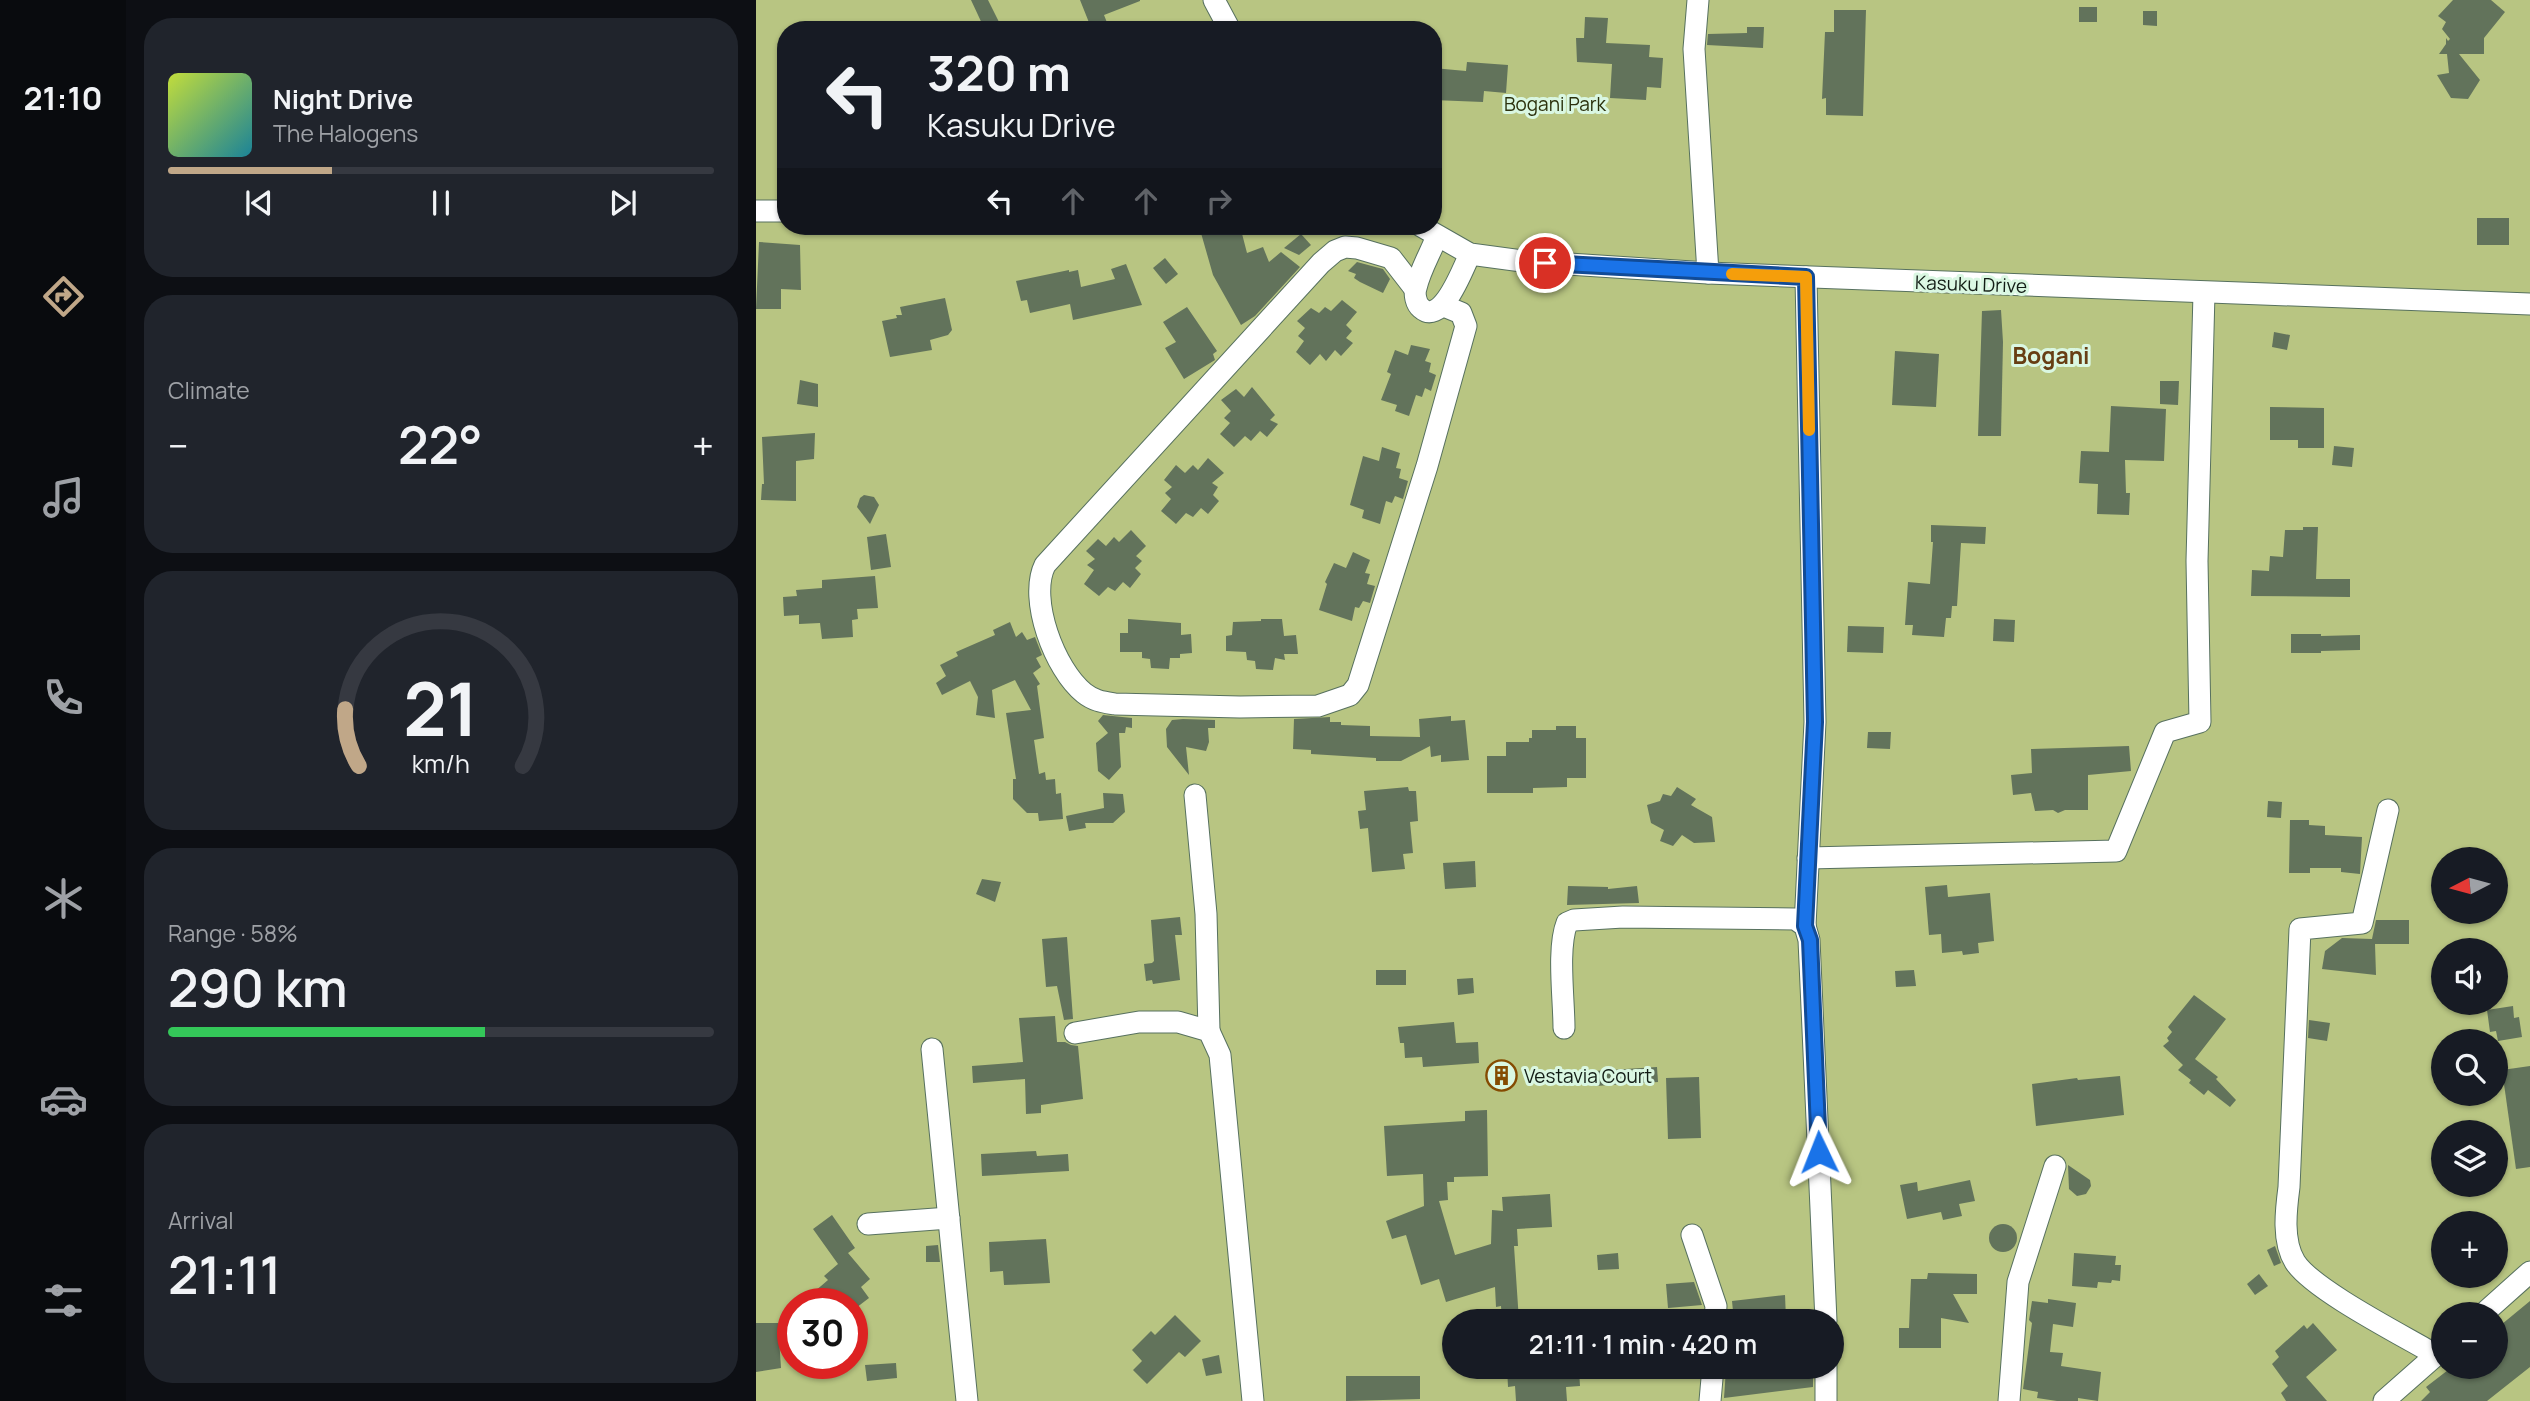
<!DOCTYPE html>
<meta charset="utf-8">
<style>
body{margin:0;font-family:Manrope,sans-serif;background:#20242c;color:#f1f3f6;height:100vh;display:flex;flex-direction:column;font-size:26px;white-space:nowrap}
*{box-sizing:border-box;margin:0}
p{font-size:23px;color:#9ea1a6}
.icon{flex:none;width:38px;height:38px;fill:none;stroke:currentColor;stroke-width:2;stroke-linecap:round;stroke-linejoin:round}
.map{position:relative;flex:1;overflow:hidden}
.drawer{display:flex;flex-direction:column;gap:18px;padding:18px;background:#0d0f14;width:630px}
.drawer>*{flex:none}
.guide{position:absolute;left:21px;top:21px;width:665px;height:214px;border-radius:28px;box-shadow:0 2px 5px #0004;background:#171b24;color:#f1f3f6;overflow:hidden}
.needle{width:46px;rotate:264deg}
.buttons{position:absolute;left:1675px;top:847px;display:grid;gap:14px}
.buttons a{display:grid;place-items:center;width:77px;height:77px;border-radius:50%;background:#171b24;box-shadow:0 2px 5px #0004;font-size:35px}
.speed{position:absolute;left:21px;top:1288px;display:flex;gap:14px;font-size:35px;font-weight:700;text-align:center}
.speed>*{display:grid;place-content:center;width:91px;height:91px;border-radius:50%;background:#171b24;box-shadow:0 2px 5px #0004;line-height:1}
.speed .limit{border:10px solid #d22;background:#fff;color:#111}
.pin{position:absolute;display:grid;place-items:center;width:60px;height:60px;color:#fff;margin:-30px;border:4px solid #fff;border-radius:50%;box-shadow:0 2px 7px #0007}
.me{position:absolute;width:77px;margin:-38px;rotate:358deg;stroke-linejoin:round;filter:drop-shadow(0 0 5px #0008)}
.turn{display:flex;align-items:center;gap:24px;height:147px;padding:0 35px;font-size:32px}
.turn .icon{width:91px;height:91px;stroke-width:2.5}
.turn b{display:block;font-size:49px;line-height:60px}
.lanes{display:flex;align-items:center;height:66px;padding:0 35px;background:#0003;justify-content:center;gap:35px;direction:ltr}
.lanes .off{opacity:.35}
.big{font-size:52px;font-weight:600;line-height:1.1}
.drawer .widget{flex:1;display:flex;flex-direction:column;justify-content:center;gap:10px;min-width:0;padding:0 24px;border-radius:28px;background:#20242c}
.drawer .dial{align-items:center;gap:0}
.dial svg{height:182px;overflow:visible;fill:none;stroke:#363941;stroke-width:7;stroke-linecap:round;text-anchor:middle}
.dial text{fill:#f1f3f6;stroke:none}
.song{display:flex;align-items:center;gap:21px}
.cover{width:84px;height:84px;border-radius:10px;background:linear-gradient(135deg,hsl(70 70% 55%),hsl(190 70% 35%))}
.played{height:7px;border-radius:4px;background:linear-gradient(90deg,#c0a788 30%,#363941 30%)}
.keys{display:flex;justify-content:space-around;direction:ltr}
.heat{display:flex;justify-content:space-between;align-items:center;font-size:38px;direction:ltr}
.charge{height:10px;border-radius:5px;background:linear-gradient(90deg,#34c759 58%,#363941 0)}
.trip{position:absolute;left:686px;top:1309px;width:402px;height:70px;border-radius:35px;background:#171b24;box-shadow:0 2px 5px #0004;font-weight:600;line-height:70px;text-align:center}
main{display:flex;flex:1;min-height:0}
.menu{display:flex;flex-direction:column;width:126px;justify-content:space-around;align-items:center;background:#090b0e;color:#9ea1a6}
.menu .icon{width:49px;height:49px}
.menu .current{color:#c0a788}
.menu b{font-size:32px;color:#f1f3f6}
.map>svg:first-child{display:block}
</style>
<main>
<nav class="menu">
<b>21:10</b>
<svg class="icon current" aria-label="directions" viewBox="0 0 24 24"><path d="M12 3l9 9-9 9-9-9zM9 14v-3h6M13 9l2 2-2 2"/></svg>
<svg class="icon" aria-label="music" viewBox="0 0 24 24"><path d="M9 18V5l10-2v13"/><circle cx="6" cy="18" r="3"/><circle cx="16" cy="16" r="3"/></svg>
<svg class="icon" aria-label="phone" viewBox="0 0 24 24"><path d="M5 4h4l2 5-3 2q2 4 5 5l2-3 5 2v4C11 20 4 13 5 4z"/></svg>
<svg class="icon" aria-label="climate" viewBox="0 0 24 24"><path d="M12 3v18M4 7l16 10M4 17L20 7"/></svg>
<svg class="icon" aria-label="car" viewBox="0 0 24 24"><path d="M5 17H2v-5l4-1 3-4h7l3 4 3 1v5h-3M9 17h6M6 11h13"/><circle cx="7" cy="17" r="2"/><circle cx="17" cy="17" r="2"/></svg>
<svg class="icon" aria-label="filters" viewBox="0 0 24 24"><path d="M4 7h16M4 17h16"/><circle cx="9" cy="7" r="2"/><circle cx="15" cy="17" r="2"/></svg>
</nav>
<section class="drawer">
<div class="widget">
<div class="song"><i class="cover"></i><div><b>Night Drive</b><p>The Halogens</p></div></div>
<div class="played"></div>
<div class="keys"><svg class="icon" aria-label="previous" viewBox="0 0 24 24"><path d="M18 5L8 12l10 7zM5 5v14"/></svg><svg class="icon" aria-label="pause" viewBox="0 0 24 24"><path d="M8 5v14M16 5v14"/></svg><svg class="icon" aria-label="next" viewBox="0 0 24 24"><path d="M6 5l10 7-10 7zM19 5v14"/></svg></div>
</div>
<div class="widget"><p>Climate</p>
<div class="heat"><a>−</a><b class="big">22°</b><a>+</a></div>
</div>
<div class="widget dial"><svg viewBox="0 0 100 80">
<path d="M14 69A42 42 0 1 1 86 69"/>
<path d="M14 69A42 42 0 0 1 8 44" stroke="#c0a788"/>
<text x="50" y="56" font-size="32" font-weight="700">21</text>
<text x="50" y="72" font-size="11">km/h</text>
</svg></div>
<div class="widget"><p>Range · 58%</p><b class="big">290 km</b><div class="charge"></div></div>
<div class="widget"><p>Arrival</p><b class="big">21:11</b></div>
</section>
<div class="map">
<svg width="1774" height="1401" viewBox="0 0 1774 1401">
<rect width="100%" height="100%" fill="#cdead5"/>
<path fill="#b8c582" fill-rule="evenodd" d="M0,0H1774V1401H0ZM30,30H677V226H30ZM1687,859H1740V912H1687ZM1687,950H1740V1003H1687ZM1687,1041H1740V1094H1687ZM1687,1132H1740V1185H1687ZM1687,1223H1740V1276H1687ZM37,1304H96V1363H37ZM1687,1314H1740V1367H1687ZM698,1321H1076V1367H698Z"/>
<g fill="#62735b">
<path d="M215,0H232L247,30H229Z"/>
<path d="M324,0H384V1L348,15L354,30H336Z"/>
<path d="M1697,0H1735L1749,12L1728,38V54H1703L1724,80L1712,99L1695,98L1681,75L1693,73L1691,54H1683L1690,44V38L1692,41L1694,39L1686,29L1690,22L1682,16Z"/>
<rect x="1323" y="7" width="18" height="15"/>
<path d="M1078,10H1110L1107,116L1070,115V98L1066,99L1069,32H1078Z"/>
<path d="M1387,11H1401V26L1387,25Z"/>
<path d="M829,17L852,18L850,43L894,45L893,57L907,58L905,88L891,87L890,100L854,98L856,64L821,62L820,38H828Z"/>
<path d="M991,27H1008L1007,48L951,45L952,34L991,33Z"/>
<path d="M711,62L752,65L750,93L728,91L727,102L677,100V68L710,71Z"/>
<rect x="1721" y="218" width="32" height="27"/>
<path d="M443,226H484L491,253L507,247L513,262L525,252L544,267L499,316L485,325L457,275Z"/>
<path d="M545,234L555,245L543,255L528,248Z"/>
<path d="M3,242L44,245L45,290L25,289V309H0Z"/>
<path d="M409,258L422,274L410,284L397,268Z"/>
<path d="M601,262L627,269L634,279L627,293L604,282L598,278L600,274L592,271Z"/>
<path d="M370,264L386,305L317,320L314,304L274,313L271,300L265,301L260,281L313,270V272L322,270L325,287L359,279L355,269Z"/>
<path d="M189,298L196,330L192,335L174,340L176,350L134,357L126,321L141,318L140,315H146L144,307Z"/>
<path d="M586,300L601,312L590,325L596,331L590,338L597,343L585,356L579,350L570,361L564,354L554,365L540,352L548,341L542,336L549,328L541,321L555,308L563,313L569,307L575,311Z"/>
<path d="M431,307L461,351L457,354L459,360L428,379L409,348L420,342L407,322Z"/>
<path d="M1245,310L1247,342L1245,436H1222L1226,311Z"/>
<path d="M1518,332L1534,335L1531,350L1516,347Z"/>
<path d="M655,345L674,349L669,361L675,363L673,372L680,375L675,391L669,388L666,397L660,395L653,416L639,411L641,405L625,400L635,374L631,372L639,350L652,355Z"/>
<path d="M1139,351L1183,354L1180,407L1136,405Z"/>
<path d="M44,380L62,384V407L41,404Z"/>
<path d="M1404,381H1423L1422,405L1404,404Z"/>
<path d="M496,387L519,415L514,420L522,424L511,437L504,431L495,441L489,436L478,447L464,434L474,423L468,418L475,411L465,400L480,389L488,397Z"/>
<path d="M1355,406L1410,409L1408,461L1369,460L1370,493H1374L1373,515L1341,514L1342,484L1323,483L1325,451L1353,452Z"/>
<path d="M1514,407L1568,408V448H1542V440H1514Z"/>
<path d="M59,433L58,459L40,461V501L5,500L6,484H8L6,437Z"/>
<path d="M1578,446L1598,448L1596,467L1576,465Z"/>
<path d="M626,447L644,453L640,468L645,469L643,478L652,481L647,499L639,496L636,503L630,501L624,524L606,518L608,510L594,505L607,456L623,461Z"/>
<path d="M452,458L468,473L456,483L462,487L457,495L463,501L452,514L445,508L437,517L430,513L420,524L405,511L415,499L409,493L416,487L408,480L420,465L429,473L437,465L442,470Z"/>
<path d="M108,495L118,497L123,505L114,524L101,507L104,498Z"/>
<path d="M1175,525L1230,527L1229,544L1205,543L1201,606H1196L1195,618H1190L1188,637L1156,635L1157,625H1149L1152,582L1174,584L1177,542H1175Z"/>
<path d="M1547,527H1562L1560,579H1594V597L1495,596L1496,570L1513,571L1514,556L1527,557L1529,530H1547Z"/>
<path d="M375,530L390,546L380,556L386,561L379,568L385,574L374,588L367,582L359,591L352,587L343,596L328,584L338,570L331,565L339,559L330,551L342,539L350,546L358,537L363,542Z"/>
<path d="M130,534L135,567L115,570L111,537Z"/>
<path d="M597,552L614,560L609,573L614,574L611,584L619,586L614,603L607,601L603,608L599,607L596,621L563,610L571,584L569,582L578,563L590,568Z"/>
<path d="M119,576L122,608L101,609L102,619L96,620L97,637L66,639L64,623L43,624V615L28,616L27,597L41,596L40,590L66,588V580Z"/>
<path d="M372,619L425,623V635L435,634L436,653L424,654V658H414L413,669L395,668L394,659L386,658V652H364V633H372Z"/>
<path d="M505,619H526L528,636L540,635L542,654H528L529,660L519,658L517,670L500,669L499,661L491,660L490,652L470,651V636L476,635L477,622L505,621Z"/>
<path d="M1238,619L1259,620L1258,642L1237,641Z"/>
<path d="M254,622L260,637L266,632L271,640L279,637L286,655L280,658L285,667L277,673L284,684L281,686L288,738L278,740L283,774L289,772L290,780L299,779L300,794L305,793L307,819L283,821L282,813H271L257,799V779H260L250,713L275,710L259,680L236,690L239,718L220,715L222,697L214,681L186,695L180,683L190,676L184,665L202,656L200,652L239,635L237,630Z"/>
<path d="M1092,626L1128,627L1127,653L1091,652Z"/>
<path d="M1535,634H1565V636L1604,635V650L1565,651V653H1535Z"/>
<path d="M347,715L376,718V728L370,727L369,733H363L365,767L353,780L342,771L340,743L352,733L342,721Z"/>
<path d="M695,716V721L709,720L713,760L685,762V755L675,757L674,746L645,761H620V758L555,754V750L537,749L538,719L574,717V722H585V725L614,726V736L664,737L663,719Z"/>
<path d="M427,719L459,720V728H452L453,742L450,751L430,747L433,775L411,747L410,729L416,720Z"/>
<path d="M800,726H820V738H830V778H811V787L777,788V793H731V756H750V742H773V738H776V730H800Z"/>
<path d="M1112,732H1135L1134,749L1111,748Z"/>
<path d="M1373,746L1375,771L1332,775V810H1309L1302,813L1297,810L1279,811L1275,793L1257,795L1255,775L1276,773L1275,749Z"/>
<path d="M652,787L653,791H660L662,821L654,822L657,853L647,854L649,869L616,872L612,828L604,829L602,811L610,810L608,791Z"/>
<path d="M921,787L940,799L935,805L956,817L959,842L938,843L926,835L917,846L904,841L908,830L895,823L891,805L904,801L907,794L915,796Z"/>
<path d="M347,793L367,794L369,812L357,823H329L330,828L313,831L310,816L348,808Z"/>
<path d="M1512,801L1526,802L1525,818L1511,817Z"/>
<path d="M1534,820H1553V825L1569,826V835L1606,837L1604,874L1585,872V868H1554V873H1533Z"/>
<path d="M719,861L720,887L689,889L687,863Z"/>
<path d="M226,879L245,882L239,902L220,894Z"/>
<path d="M1191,885L1192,897L1234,893L1238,941L1222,943L1223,953L1207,955L1206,951L1186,953L1185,934L1173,935L1169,887Z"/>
<path d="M812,886L852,887V889L881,886L883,903L811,905Z"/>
<path d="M424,917L426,935H419L424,980L397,984L396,980L390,981L388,964L396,963L398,961L395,920Z"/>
<path d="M1620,920H1653V944H1619L1620,975L1566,969L1569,951L1586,938L1616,939Z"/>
<path d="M311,937L317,1019L308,1020L301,986L290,987L286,939Z"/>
<rect x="620" y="970" width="30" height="15"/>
<path d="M1158,970L1160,986L1140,987L1139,971Z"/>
<path d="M717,978L718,993L702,995L701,979Z"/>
<path d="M1438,995L1470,1019L1439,1059L1462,1077L1460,1079L1480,1100L1474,1107L1452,1090L1448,1095L1433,1083L1435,1080L1422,1070L1427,1065L1407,1046L1413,1041L1411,1038L1416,1032L1412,1027Z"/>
<path d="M1757,1006L1758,1018L1763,1017L1766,1037L1742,1041L1740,1031L1734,1032L1731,1010Z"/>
<path d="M299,1016L301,1042H309L315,1045L322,1046L327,1099L285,1105V1113L270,1114L269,1079L217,1083L216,1066L267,1062L263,1018Z"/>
<path d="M1553,1020L1574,1023L1571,1041L1552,1038Z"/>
<path d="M698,1022L700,1043L722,1042L723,1063L667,1067L666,1057L649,1058L648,1043H644L642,1027Z"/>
<path d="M1774,1066V1167L1760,1169L1746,1070Z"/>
<path d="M901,1067L902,1082L839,1086L838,1071Z"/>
<path d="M1364,1076L1368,1115L1280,1126L1276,1084L1321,1078L1322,1080Z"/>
<path d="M943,1077L945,1138L912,1139L910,1078Z"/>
<path d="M731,1110L732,1176L698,1177V1182H691L692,1200L683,1201L699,1255L735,1244L736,1210L747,1211L746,1197L794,1194L796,1227L761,1229L762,1246H758L763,1321H746L745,1306L740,1307L739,1287L690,1302L683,1279L665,1285L650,1235L636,1239L630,1221L668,1206L667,1174L631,1176L628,1126L709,1121V1111Z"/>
<path d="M280,1151L281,1156L312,1154L313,1171L226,1176L225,1154Z"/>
<path d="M1312,1165L1334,1180L1335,1186L1330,1194L1321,1196L1313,1189Z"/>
<path d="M1214,1180L1219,1201L1203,1204L1206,1216L1187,1220L1185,1212L1151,1219L1144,1185L1161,1182L1162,1191Z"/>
<path d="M76,1215L99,1248L92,1253L114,1279L105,1287L113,1298L96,1311V1304H44L72,1280L68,1276L82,1264L57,1229Z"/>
<circle cx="1247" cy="1238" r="14"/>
<path d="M290,1239L294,1283L248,1285L247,1271L234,1272L233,1242Z"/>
<path d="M182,1245L184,1262H170V1246Z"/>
<path d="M1519,1246L1525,1263L1518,1266L1511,1250Z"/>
<path d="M862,1253L863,1269L842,1270L841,1255Z"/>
<path d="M1318,1253L1360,1256L1359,1265H1365L1364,1281L1356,1280L1355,1283L1342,1282L1341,1288L1316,1286Z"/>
<path d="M1172,1273L1221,1274V1294H1197L1213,1323L1185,1318V1348H1143V1328H1153L1155,1279H1171Z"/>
<path d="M1503,1274L1512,1286L1499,1295L1491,1284Z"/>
<path d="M938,1282L946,1305L912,1308L910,1284Z"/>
<path d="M1029,1295L1030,1319L978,1321L976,1301Z"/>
<path d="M1292,1299L1320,1303L1317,1327L1297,1324L1294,1352L1307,1353L1305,1366L1345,1372L1342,1401L1322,1398V1401H1301L1281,1398L1282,1392L1267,1389L1276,1323L1273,1320L1276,1301L1292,1303Z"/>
<path d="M1774,1301V1367L1731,1401H1665L1674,1392L1670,1387L1696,1367H1740V1329Z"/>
<path d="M419,1315L445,1341L429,1357L423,1352L391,1384L377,1370L386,1361L376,1350L395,1331L399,1335Z"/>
<path d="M0,1323H22L25,1368L0,1372Z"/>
<path d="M1557,1323L1581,1350L1550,1377L1571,1401H1530L1525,1393L1532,1386L1516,1364L1523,1357L1519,1351L1548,1325L1551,1329Z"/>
<path d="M463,1355L466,1373L450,1376L446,1359Z"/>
<path d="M140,1363L141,1378L111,1381L109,1365Z"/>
<path d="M751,1367L792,1368L793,1371L823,1370L824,1386L810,1387L811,1401H760L759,1386L752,1387Z"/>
<path d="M993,1367H1057V1387L968,1398L970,1369Z"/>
<path d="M590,1376H664V1399L590,1401Z"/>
</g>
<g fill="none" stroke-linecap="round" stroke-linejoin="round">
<defs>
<g id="street">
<path d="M458,0L474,30"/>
<path d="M942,0L938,49L952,273"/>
<path d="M0,211H30"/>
<path d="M665,226L714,254L766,261L952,273L1774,304"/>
<path d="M681,236C675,252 664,270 660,288C658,294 660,304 665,308C686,327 707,268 714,254"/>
<path d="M659,289L635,258L601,248L589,247L579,251L565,263L289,565C272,599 299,670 328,693C338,701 347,702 359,704L484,707L562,706L594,695L602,685L671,466L710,326L705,313L688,306"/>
<path d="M439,795L450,914L453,1031"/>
<path d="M1632,810L1606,923L1544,929L1533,1187C1530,1210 1526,1241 1539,1262C1557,1290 1648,1336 1680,1355"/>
<path d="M1052,858L1360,851L1409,732L1444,722L1441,561L1448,293"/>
<path d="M1049,926L1059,722L1050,277"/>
<path d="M808,1028C808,999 801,948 811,923L818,920L867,917L1039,919L1049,926L1053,940L1070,1321"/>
<path d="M319,1033L383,1022H422L453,1031L464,1055L497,1401"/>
<path d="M176,1049L211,1401"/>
<path d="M112,1224L193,1218"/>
<path d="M936,1235L960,1306L959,1321"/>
<path d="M1727,1314L1774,1272"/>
<path d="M1070,1367V1401"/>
<path d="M954,1401L957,1367"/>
<path d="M1253,1401L1262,1282L1299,1166"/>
<path d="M1628,1401L1687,1349"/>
</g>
</defs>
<use href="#street" stroke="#57715f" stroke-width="23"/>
<use href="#street" stroke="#fff" stroke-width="21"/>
</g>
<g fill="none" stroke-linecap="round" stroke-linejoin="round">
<defs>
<path id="route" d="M789,263L1050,277L1059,722L1049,926L1054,940L1063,1152"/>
</defs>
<use href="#route" stroke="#114b97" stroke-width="18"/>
<use href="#route" stroke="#1a73e8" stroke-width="12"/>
<path stroke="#f59e0b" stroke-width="12" d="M976,274L1050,277L1053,430"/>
</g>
<defs>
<symbol id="building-ring" viewBox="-11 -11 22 22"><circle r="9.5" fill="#daf7e2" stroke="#854b01" stroke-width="1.5"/><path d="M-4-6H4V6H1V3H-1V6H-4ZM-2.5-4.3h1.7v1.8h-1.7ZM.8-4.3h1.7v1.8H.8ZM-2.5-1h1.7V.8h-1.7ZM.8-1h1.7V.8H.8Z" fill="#854b01"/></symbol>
</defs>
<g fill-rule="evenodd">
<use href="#building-ring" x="728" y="1058" width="35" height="35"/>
</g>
<g text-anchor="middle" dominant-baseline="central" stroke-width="6" stroke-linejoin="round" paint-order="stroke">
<g font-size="19" fill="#2c310d" stroke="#daf7e2">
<text x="799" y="104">Bogani Park</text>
</g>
<g font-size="19" fill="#121c15" stroke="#daf7e2">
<text transform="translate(1215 284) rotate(2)">Kasuku Drive</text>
</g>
<g font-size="19" fill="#121c15" stroke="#daf7e2" text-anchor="start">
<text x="768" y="1076">Vestavia Court</text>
</g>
<g font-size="23" font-weight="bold" fill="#673e13" stroke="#daf7e2">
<text x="1295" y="355">Bogani</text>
</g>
</g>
</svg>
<div class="buttons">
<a><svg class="needle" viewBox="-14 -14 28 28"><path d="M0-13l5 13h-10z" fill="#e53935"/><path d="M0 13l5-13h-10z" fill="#9ea1a6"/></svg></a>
<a><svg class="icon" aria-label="sound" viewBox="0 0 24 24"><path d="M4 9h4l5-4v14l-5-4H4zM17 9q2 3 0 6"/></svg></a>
<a><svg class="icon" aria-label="search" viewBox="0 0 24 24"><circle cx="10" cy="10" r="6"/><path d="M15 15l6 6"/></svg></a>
<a><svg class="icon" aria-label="layers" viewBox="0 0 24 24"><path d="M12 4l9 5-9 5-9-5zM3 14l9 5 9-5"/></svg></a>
<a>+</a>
<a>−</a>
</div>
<div class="speed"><div class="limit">30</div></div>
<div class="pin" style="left:789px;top:263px;background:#d93025"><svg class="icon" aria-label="arrive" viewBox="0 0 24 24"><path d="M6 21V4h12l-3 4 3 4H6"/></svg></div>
<svg class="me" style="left:1063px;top:1152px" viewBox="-20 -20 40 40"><path d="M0-17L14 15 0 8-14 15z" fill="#1a73e8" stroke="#fff" stroke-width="4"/></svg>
<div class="trip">21:11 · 1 min · 420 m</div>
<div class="guide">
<div class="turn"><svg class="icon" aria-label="left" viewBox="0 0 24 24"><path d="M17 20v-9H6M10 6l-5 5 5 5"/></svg><div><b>320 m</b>Kasuku Drive</div></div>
<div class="lanes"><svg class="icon" aria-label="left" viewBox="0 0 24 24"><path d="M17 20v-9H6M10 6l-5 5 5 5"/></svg><svg class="icon off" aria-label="ahead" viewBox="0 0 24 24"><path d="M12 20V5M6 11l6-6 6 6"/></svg><svg class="icon off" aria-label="ahead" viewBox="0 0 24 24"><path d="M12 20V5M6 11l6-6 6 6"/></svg><svg class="icon off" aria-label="right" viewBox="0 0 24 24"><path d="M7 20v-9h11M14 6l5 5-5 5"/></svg></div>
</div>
</div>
</main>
